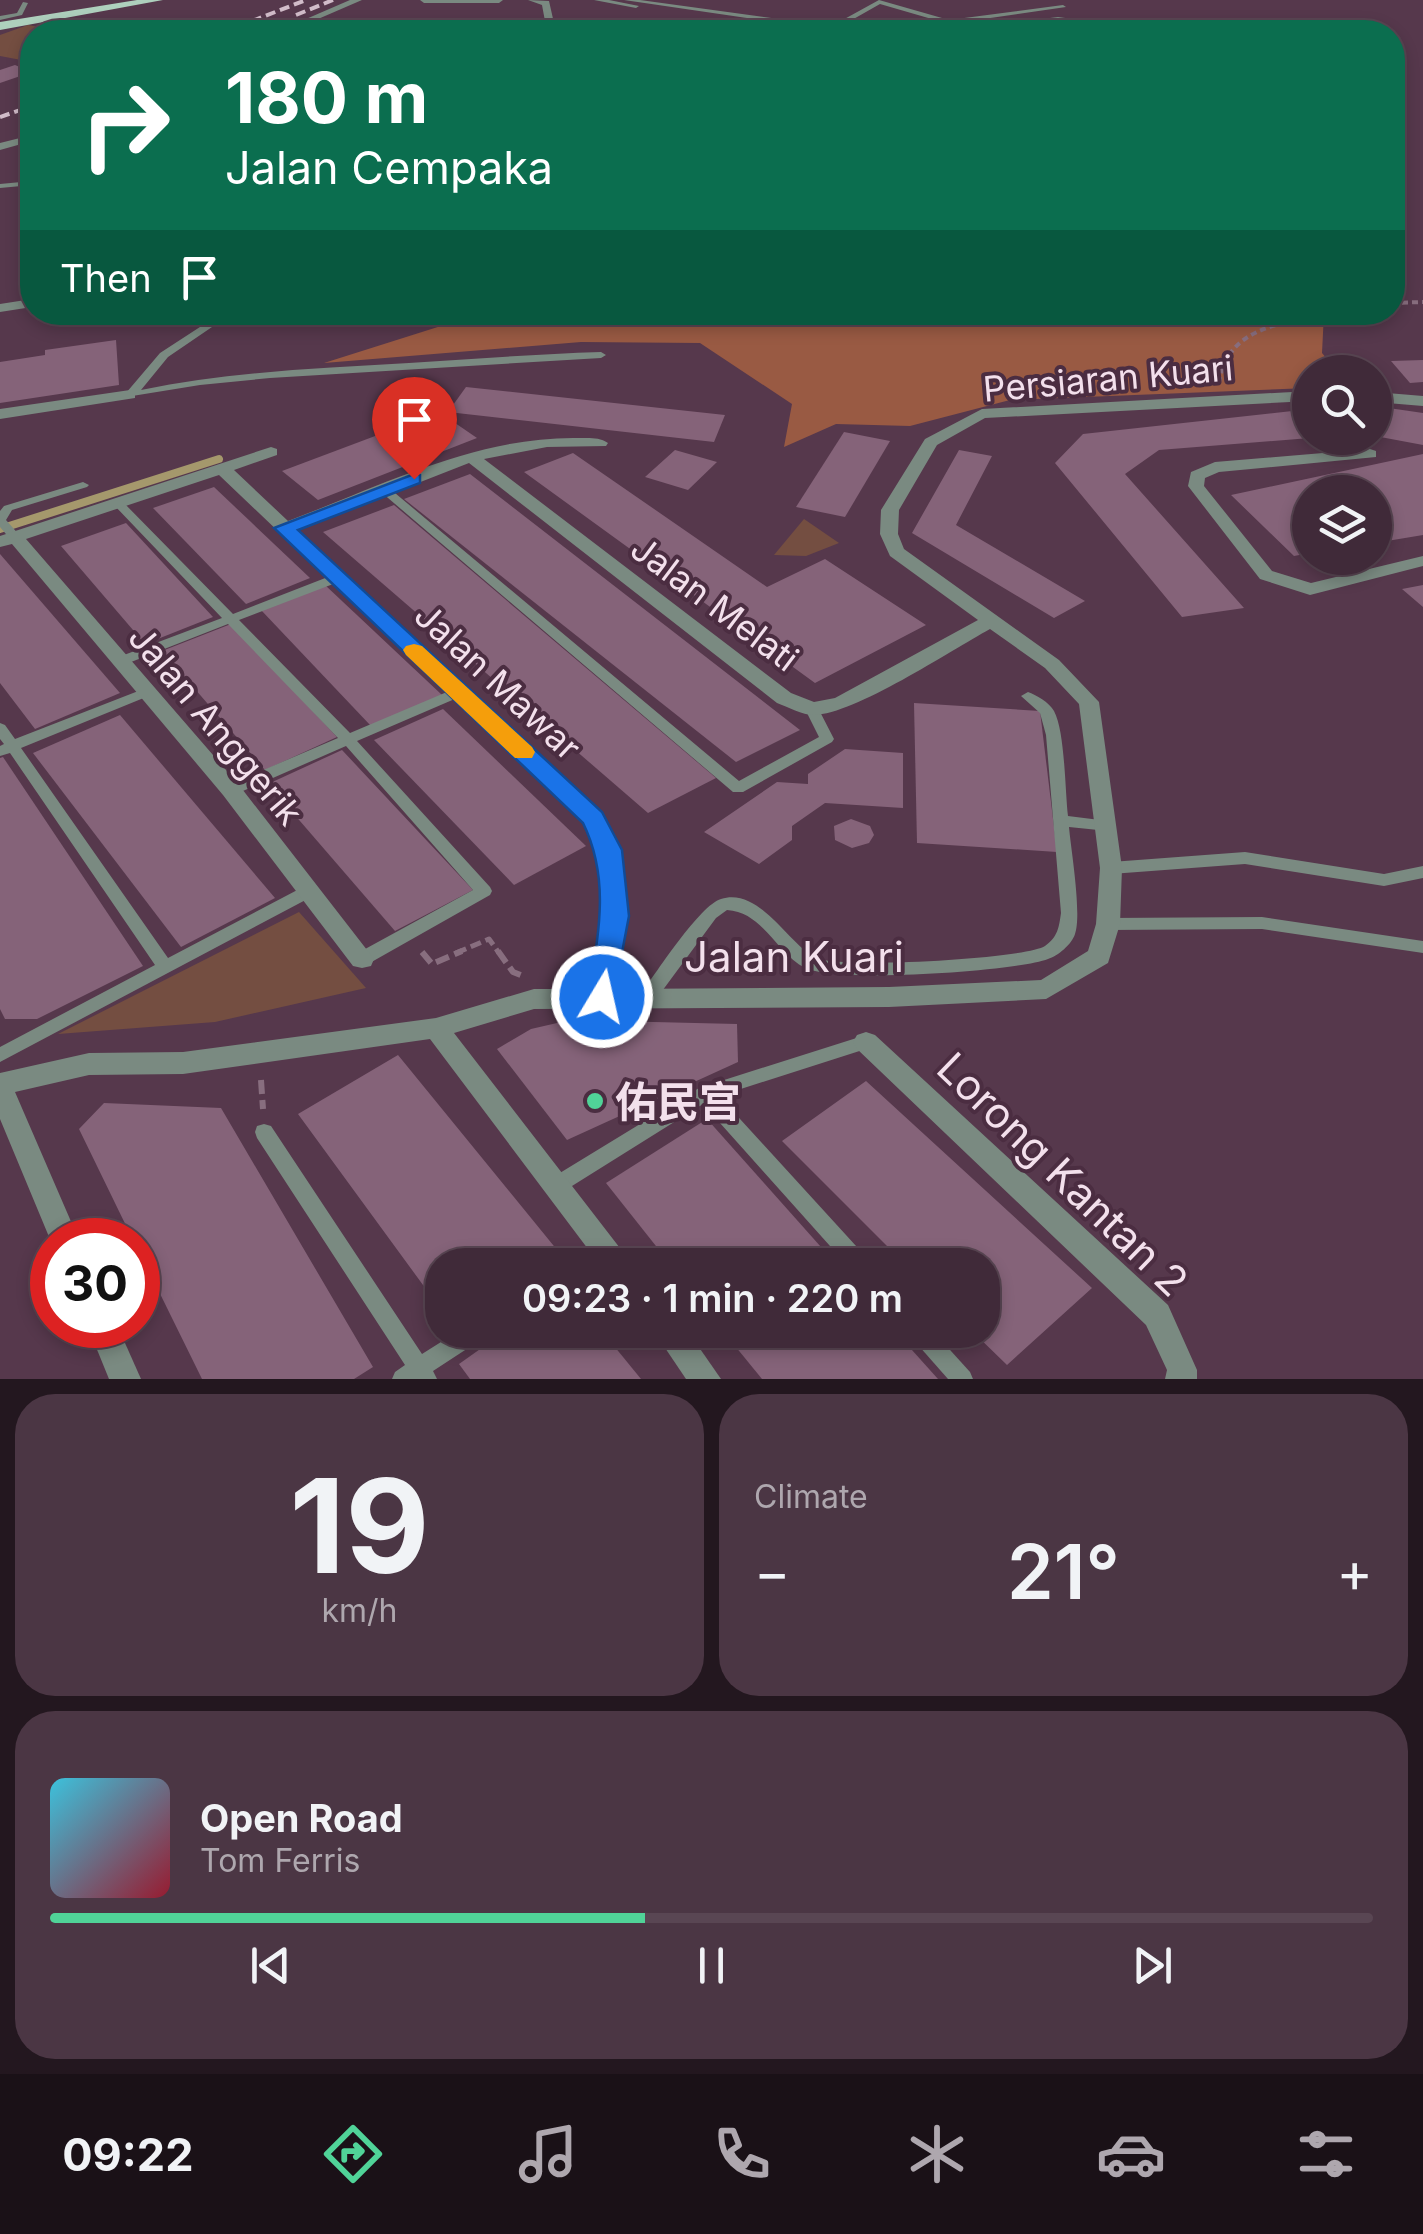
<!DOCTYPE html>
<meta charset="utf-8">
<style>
body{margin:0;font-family:Inter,"Noto Sans SC",sans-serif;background:#4b3644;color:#f1f3f6;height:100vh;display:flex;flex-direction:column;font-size:38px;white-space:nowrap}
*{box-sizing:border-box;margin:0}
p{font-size:32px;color:#aea7ae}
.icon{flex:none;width:55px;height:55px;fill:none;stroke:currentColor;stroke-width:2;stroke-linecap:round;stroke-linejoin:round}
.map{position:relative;height:1379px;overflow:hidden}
.details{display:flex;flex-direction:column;gap:15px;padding:15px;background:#23171f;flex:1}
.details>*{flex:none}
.top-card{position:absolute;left:20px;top:20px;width:1385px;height:305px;border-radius:40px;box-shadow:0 5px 15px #0003,0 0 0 2px #594653;background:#0b6e4f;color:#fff;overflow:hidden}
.fabs{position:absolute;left:1292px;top:355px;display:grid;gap:20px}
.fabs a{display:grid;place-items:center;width:100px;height:100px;border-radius:50%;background:#402a39;box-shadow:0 5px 15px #0003,0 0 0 2px #594653;font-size:50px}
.speed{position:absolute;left:30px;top:1218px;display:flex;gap:20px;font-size:50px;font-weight:700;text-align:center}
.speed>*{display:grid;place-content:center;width:130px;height:130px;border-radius:50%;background:#402a39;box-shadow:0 5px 15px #0003,0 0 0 2px #594653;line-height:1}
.speed .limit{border:15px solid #d22;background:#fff;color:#111}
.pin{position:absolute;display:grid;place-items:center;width:85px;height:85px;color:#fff;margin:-102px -42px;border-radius:50% 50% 50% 0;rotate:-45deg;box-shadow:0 0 10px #0007}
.pin .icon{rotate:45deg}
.me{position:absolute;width:110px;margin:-55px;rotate:9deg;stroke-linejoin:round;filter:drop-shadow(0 0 8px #0008)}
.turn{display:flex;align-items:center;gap:35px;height:210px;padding:0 40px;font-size:45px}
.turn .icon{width:130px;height:130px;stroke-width:2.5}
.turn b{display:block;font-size:70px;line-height:85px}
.then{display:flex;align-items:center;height:95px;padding:0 40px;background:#0003;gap:20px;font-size:38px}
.big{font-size:75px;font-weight:600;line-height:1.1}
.details .tile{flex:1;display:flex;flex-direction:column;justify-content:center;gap:15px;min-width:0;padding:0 35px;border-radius:40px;background:#4b3644}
.details .dial{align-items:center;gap:0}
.dial b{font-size:130px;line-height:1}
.song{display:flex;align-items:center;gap:30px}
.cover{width:120px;height:120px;border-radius:15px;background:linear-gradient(135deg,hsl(190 70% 55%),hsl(350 70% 35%))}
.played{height:10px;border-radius:5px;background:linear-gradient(90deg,#50d398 45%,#594653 45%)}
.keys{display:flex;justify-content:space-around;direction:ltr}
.heat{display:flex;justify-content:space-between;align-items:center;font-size:55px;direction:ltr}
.details .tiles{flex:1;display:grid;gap:15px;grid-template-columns:1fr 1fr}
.tile:last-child{grid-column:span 2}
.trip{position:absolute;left:425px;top:1248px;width:575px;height:100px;border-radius:40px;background:#402a39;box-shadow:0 5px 15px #0003,0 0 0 2px #594653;font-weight:600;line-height:100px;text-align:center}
.menu{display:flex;height:160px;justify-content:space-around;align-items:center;background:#1a1117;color:#aea7ae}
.menu .icon{width:70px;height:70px}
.menu .on{color:#50d398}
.menu b{font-size:45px;color:#f1f3f6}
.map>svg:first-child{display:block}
</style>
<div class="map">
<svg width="1423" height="1379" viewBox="0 0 1423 1379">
<rect width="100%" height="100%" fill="#56384c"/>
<g fill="#744e41">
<path d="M28,25L68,32H32V62L0,56V35Z"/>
<path d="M804,519L839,543L806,556L774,555Z"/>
<path d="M299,912L366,988L215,1022L58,1034Z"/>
</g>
<path fill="#995a43" d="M1324,313L1322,353L1338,372H1310V388L1010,400L910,426L836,424L784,447L792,404L700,343L581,342L324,363L482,313Z"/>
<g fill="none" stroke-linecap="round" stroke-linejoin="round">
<path stroke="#a5986c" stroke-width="8" d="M0,529L219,459"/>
</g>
<g fill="#856379">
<path d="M112,19L178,21L171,27L103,25Z"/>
<path d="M15,65L32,72L0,83V70Z"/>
<path d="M116,340L119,385L0,403V362L45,355V350Z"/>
<path d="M1423,360V382L1410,383L1391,361Z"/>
<path d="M466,387L725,415L714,442L448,412Z"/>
<path d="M1375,406L1423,413V445L1375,436Z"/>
<path d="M1310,409V438L1159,450L1125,474L1244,608L1182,617L1055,463L1083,434Z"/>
<path d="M439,412L477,438L318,500L282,471Z"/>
<path d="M844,432L890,441L845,517L796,507Z"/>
<path d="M675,450L717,462L688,490L645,477Z"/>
<path d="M959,450L992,456L956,525L1085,601L1054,618L912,533Z"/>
<path d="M573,453L767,587L825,559L926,625L815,683L524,472Z"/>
<path d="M1423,454V535L1375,543V492H1310V553L1294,556L1231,495Z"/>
<path d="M470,474L800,730L736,762L404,499Z"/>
<path d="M214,487L310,578L246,604L153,508Z"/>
<path d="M394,505L716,778L648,813L323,532Z"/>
<path d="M126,523L213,617L145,644L61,546Z"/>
<path d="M0,554L120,693L35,729L0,683Z"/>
<path d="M325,585L442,695L371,726L261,610Z"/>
<path d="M1423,585V607L1402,589Z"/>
<path d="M231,624L337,737L265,770L162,651Z"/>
<path d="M914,703L1040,711L1057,852L917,843Z"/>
<path d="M443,709L586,846L514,885L374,740Z"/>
<path d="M120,715L275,898L181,947L33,753Z"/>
<path d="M845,749L903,753V808L825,803L792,826V840L759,864L704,832L777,782L808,784V774Z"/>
<path d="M342,750L473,890L395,931L268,784Z"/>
<path d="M3,757L143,966L37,1019H5L0,1009V758Z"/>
<path d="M851,819L870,826L874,835L869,843L852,848L835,840L834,826Z"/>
<path d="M570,1020L737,1024L738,1062L567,1140L497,1049L531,1029Z"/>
<path d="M398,1055L562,1256L549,1265H442V1311L298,1114Z"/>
<path d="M866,1081L1092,1288L1007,1365L971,1330H982V1265H906L782,1141Z"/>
<path d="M104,1103L221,1108L373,1367L354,1379H202L138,1249V1240H133L79,1129Z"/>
<path d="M707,1119L837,1265H671L606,1183Z"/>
<path d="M507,1330H601L641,1379H470L459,1364Z"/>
<path d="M722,1330H894L938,1379H762Z"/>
</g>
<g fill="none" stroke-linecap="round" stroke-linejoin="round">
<g stroke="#886e7f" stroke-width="4" stroke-dasharray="6 4" stroke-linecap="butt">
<path d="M1392,303L1423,302"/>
<path d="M1219,383C1229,320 1293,324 1341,312"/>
</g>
<path stroke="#886e7f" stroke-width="5" stroke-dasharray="11 5" stroke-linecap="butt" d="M456,953L489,939L499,953"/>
<g stroke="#886e7f" stroke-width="6" stroke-dasharray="14 6" stroke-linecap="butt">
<path d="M498,951L513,972L523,976"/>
<path d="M422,952L432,964L462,951"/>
<path d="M261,1080L263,1109"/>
</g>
<g fill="#7a8a81" fill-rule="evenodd">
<path d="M594,0H609L639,6L636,8Z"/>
<path d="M624,0H640L823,25L839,22L879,0L949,20L1063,5L1066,7L949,24L880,4L843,25L823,29Z"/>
<path d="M23,2L28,3L22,15L0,20V16L17,13Z"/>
<path d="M48,17H52L66,26L90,32L62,29L48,19Z"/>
<path d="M1058,17L1152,30L1155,32H1142L1058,21L1006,26L1003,24Z"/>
<path d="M32,181V185L0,188V184Z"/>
<path d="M223,312H234L168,357L141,390C229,372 319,368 409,363C473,359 537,354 601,352L606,355L601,358L270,378L200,385L126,397V393L160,353Z"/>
<path d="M83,482L89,485L87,487L12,510L6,520L21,537L19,540H11L0,527V511L4,506Z"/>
<path d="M385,487L389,488L739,781L819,737L805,709L807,706H817L834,739L832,742L743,792H733L381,492V488Z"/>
<path d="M118,499L122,501L233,614L333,575H341L343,578L341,581L239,620L350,733L454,689H464L466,692L464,695L357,741L490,887L492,891L490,895L368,964L362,965L356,964L354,959L356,954L473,890L346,746L236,794H226L224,790L226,786L338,738L228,624L126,664H116L114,661L116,658L222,618L114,505L112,503Z"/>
<path d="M146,688L151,689L153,692L151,695L21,748L168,958L303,887H315L317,891L315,895L0,1062V1047L155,965L10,753L0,756V746L4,744L0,739V723L5,725L15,739Z"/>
<path d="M1028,692C1036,695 1049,702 1054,711C1065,731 1065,791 1068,816L1108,821L1113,822L1116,826L1113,830L1108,831L1069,827C1071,850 1082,914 1075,934C1072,944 1058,956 1048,959C1013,972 837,983 805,968C776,953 763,912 727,910L716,918L654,1002L648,1004L642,1002L639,997L642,992C657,972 700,905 721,899C760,887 787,943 816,958C838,969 1025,959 1045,946C1058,937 1059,927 1061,913L1046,735L1040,713L1021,696Z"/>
<path d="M1245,852L1384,874L1423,866V878L1384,886L1245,864L1111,874L1105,872L1103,868L1105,864L1111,862Z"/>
<path d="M1262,917L1423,941V953L1262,929L1108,930L1102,928L1100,924L1102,920L1108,918Z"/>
<path d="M866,1035L872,1037L875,1042L872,1047L719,1096L867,1258L870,1265H847L703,1104L564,1191L557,1193L550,1191L547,1185L550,1179L699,1088Z"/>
<path d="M264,1124L271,1126L422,1354L460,1330H488L485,1337L433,1371L437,1379H392L395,1372L405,1365L257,1138L255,1132L257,1126Z"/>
<path d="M604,1238L611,1241L614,1247C604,1266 586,1265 567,1265L570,1258Z"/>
<path d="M908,1330H932L970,1372L973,1379H948L911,1337Z"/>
</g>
<g fill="#7a8a81" fill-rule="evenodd">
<path d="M420,0H503L499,3H424Z"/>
<path d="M528,0L549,1L556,32H547L542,5Z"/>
<path d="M32,299V307L0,312V304Z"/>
<path d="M130,390L135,392V398L0,419V409Z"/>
<path d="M1310,391V401L985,418L937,445L899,510L898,534L904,549L1059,660L1099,702L1122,868L1120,924L1108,963L1046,999L889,1007L534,1009L454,1033L633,1265H600L430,1039L183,1074L89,1075L15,1092L79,1240H52V1244L0,1119V1073L89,1053L183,1052L436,1018L534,989H591C601,931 607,878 584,823L219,475L26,539L239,785L374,959L371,966L362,968L353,966L223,795L12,544L0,547V536L271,447L277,449V455L234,470L288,521C381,486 477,436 579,438C590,438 599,437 608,443L606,446L547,447L484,459L791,693L814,702L835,698L978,620L890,556L880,534L881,510L925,439L982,409ZM469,463L777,703C788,707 802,715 814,715C855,714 950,651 990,629L1045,668L1079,704L1100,868L1096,924L1088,951L1041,980L889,987L616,989C626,928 632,869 601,814L298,530Z"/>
<path d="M1375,392L1423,396V406L1375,402Z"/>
<path d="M1370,449L1376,451V457L1219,472L1205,478L1204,486L1272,571L1311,583L1423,556V566L1310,595L1260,579L1188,486L1191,472L1215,462Z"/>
<path d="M866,1032L875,1035L1168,1305L1197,1370V1379H1165L1167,1370L1146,1325L857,1049L853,1042L857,1035Z"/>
<path d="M87,1325H117L141,1379H109Z"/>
<path d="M653,1330H687L721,1379H686Z"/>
</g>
<g fill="#7a8a81" fill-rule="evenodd">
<path d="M350,0H362L288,32H276Z"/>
<path d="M32,135V141L0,150V143Z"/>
</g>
<path fill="#aed0bd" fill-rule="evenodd" d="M137,0H163L0,30V22Z"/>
<g stroke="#d1bcc9" stroke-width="4" stroke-dasharray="10 5" stroke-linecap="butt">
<path d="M296,15L333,0"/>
<path d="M224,32L306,0"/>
<path d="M0,117L32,106"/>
</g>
</g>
<path fill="#1a73e8" stroke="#114b97" stroke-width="2.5" d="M414,474L420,475V483L298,530L602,812L622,850L629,916L612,1005L602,1008L592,1005L588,997C598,937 611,880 583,823L274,528Z"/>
<path fill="#f59e0b" d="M414,644L422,646L532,747L535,752L532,758H515L406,655L403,650L406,646Z"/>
<circle fill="#50d398" stroke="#4b2d41" stroke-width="4" cx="595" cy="1101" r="10"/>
<g text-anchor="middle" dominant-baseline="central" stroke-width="8" stroke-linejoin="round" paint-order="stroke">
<g font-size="35" fill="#f3e0ec" stroke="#4b2d41">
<text transform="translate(1108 378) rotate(-5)">Persiaran Kuari</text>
<text transform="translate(715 603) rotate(37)">Jalan Melati</text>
<text transform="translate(498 681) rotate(43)">Jalan Mawar</text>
<text transform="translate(216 725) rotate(50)">Jalan Anggerik</text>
</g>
<g font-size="42" fill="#f3e0ec" stroke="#4b2d41">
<text x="794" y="956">Jalan Kuari</text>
<text transform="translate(1063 1174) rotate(44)">Lorong Kantan 2</text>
</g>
<g font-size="42" font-weight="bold" fill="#f3e0ec" stroke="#4b2d41" text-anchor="start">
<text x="615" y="1101">佑民宫</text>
</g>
</g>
</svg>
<div class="fabs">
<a><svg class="icon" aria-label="search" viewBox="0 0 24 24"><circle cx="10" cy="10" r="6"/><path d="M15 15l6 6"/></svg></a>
<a><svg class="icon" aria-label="layers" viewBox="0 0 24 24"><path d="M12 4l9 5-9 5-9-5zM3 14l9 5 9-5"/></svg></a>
</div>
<div class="speed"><div class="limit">30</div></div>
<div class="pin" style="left:414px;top:479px;background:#d93025"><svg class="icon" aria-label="arrive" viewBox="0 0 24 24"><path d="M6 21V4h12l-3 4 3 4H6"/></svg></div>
<svg class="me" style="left:602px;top:997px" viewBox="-20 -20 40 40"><circle r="17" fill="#1a73e8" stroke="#fff" stroke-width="3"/><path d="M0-11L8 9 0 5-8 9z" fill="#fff"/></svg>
<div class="trip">09:23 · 1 min · 220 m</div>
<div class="top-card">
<div class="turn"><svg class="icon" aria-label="right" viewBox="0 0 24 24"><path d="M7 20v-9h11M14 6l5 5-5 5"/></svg><div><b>180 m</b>Jalan Cempaka</div></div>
<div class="then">Then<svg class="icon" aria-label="arrive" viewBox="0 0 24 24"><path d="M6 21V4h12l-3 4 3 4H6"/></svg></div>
</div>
</div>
<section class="details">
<div class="tiles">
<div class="tile dial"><b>19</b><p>km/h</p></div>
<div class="tile"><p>Climate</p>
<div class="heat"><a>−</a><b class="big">21°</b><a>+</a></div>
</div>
<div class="tile">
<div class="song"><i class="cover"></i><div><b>Open Road</b><p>Tom Ferris</p></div></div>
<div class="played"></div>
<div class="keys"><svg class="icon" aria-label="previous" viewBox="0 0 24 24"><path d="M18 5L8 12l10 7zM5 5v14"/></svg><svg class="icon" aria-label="pause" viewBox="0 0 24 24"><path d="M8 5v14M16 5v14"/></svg><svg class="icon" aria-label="next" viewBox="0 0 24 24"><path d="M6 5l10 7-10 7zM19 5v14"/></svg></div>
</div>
</div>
</section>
<nav class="menu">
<b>09:22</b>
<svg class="icon on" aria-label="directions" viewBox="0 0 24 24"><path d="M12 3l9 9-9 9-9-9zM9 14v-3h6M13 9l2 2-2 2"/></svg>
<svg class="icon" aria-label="music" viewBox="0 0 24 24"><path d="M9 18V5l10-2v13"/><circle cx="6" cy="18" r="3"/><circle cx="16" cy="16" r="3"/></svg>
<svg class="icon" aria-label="phone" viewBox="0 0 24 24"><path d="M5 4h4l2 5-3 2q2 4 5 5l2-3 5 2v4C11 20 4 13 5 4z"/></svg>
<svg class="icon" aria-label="climate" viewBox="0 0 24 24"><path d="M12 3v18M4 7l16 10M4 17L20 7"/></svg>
<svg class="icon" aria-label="car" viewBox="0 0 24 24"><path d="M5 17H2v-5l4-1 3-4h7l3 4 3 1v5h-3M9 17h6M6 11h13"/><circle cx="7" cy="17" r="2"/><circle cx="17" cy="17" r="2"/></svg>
<svg class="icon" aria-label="filters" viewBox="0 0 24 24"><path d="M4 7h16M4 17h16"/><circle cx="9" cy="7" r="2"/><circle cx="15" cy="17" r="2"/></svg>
</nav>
